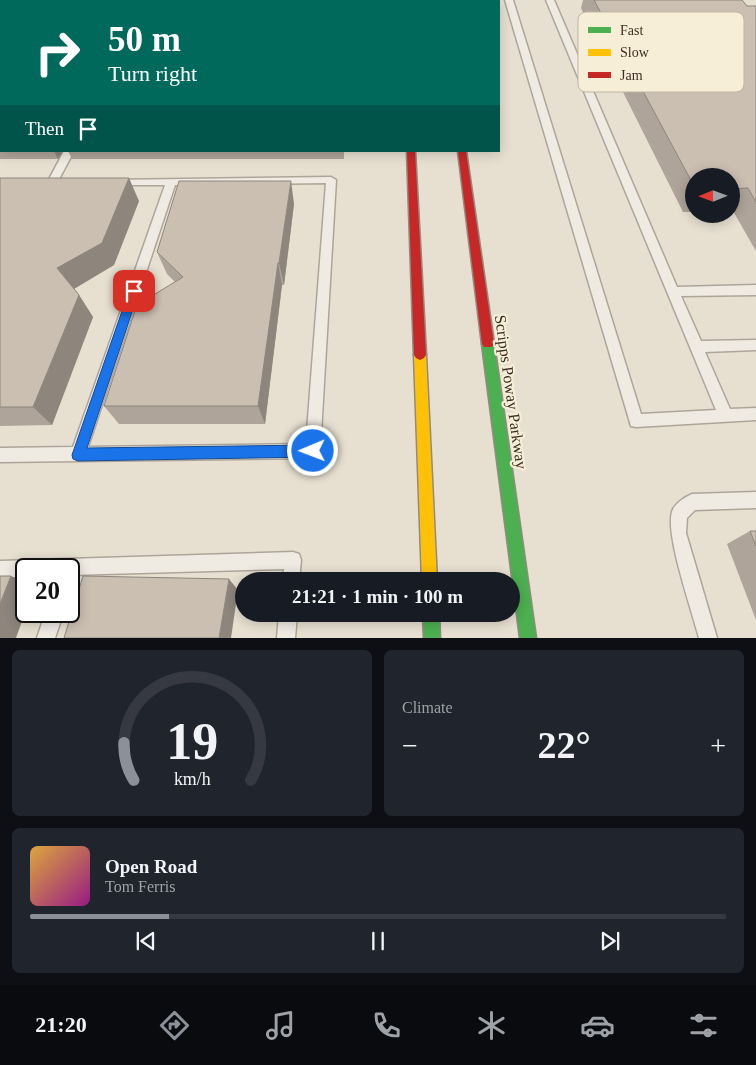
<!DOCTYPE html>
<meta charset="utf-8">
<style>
body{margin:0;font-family:"Times New Roman",serif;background:#20242c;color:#f1f3f6;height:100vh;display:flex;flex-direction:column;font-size:19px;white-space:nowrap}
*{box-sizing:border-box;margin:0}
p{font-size:16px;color:#9ea1a6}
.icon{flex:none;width:28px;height:28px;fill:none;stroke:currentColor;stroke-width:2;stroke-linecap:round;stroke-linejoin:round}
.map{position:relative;height:638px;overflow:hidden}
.details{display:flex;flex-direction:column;gap:12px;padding:12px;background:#0d0f14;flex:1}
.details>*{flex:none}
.top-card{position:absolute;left:0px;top:0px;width:500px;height:152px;box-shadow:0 2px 12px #0003;background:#00695c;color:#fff;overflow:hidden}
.needle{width:32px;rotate:269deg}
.buttons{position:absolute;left:685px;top:168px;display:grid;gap:10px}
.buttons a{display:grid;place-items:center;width:55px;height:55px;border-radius:50%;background:#171b24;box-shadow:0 2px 12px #0003;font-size:25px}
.speed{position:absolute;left:15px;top:558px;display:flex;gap:10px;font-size:25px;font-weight:700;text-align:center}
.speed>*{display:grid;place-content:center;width:65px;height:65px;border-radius:50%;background:#171b24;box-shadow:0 2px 12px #0003;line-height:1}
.speed .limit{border:2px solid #111;border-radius:8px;background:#fff;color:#111}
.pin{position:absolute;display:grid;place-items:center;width:42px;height:42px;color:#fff;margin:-21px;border-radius:10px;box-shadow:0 2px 8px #0006}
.me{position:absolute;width:55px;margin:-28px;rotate:269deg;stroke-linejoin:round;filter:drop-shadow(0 0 4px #0008)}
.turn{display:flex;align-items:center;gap:18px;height:105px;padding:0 25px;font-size:22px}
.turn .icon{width:65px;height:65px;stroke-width:2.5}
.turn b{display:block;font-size:35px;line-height:42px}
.then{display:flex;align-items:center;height:48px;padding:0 25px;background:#0003;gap:10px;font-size:19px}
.big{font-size:38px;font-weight:600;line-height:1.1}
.details .widget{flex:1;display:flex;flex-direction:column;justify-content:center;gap:8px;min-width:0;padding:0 18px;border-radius:8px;background:#20242c}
.details .dial{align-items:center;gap:0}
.dial svg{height:130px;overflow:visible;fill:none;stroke:#363941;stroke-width:7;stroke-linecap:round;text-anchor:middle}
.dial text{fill:#f1f3f6;stroke:none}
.song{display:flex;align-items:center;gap:15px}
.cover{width:60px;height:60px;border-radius:8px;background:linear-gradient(135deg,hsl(40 70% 55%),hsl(310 70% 35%))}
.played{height:5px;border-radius:2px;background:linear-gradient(90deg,#8c9099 20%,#363941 20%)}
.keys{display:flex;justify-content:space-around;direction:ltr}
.heat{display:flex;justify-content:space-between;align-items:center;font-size:28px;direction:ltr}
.details .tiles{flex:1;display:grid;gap:12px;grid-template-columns:1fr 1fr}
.widget:last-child{grid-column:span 2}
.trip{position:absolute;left:235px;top:572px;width:285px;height:50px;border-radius:25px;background:#171b24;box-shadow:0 2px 12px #0003;font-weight:600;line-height:50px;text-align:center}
.tab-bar{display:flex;height:80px;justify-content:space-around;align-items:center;background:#090b0e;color:#9ea1a6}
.tab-bar .icon{width:35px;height:35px}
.tab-bar .active{color:#8c9099}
.tab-bar b{font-size:22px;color:#f1f3f6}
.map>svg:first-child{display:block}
</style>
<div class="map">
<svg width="756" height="638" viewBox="0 0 756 638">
<rect width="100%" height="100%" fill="#e7e0d1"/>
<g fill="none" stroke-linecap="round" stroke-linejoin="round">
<defs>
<g id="lane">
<path d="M121,0H129V1H122Z"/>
<path d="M272,0H280V1H273Z"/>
<path d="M505,0H513L641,414L716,410L546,0H554L677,287L756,285V295L681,296L701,341L756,340V350L705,352L730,409L756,408V420L636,427L631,426Z"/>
<path d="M64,151H74L56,185H48L47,183Z"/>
<path d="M331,177L336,180L320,451L318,456L313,458L0,462V448L73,447L165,185H115L111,184V180ZM326,183L306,444L88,447L175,185Z"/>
<path d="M756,492V508L695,510L687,518L686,533L717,638H699C692,611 665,534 672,512C674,504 685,497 692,494Z"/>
<path d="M293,552L299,554L301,560L299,581H283L284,569L69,575V569H26V577H0V561Z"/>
<path d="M46,611H64L55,638H37Z"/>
<path d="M279,614H297L295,638H277Z"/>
</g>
<g id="fast">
<path d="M488,339L492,341L494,344L536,638H520L482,344L484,341Z"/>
<path d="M423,614H439L440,638H424Z"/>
</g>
<path id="slow" d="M420,350L424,352L426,355L437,581H422L414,355L416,352Z"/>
<g id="jam">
<rect x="402" y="0" width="6" height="1"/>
<rect x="439" y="0" width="6" height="1"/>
<path d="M407,151H415L426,355L424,358L420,360L416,358L414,355Z"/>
<path d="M458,151H466L494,344L492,347H484L482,344Z"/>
</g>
</defs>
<use href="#lane" stroke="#ada599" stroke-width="3"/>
<use href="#fast" stroke="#928b80" stroke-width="3"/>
<use href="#slow" stroke="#928b80" stroke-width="3"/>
<use href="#jam" stroke="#928b80" stroke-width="3"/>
<use href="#lane" fill="#efebe3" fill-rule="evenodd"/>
<use href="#fast" fill="#4caf50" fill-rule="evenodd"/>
<use href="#slow" fill="#ffc107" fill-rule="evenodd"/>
<use href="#jam" fill="#c62828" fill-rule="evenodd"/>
</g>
<g fill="#afa499">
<path d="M583,0H742L747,6H756V251L733,211H731V176H694V212H683L581,8Z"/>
<path d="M0,77H1V151H63L58,159H0Z"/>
<path d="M68,151H344V159H72Z"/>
<path d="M0,178L139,201L114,265L74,289L79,295L93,317L52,425L0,426Z"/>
<path d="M294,204L284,285H282L265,424H119L104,406L175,282L167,274L157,252Z"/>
<path d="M750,531H756V620L727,544Z"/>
</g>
<g fill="#8e867d">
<path d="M41,0H64V1H40Z"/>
<rect x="0" y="30" width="1" height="23"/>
<path d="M54,151H63L58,159Z"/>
<path d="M129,178L139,201L114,265L72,290L57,268Z"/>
<path d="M291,181L294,204L284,285L279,263Z"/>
<path d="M278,263L282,285L265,424L258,406Z"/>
<path d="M79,295L93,317L52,425L33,407Z"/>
<path d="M11,576L26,583V610L16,638H0V604Z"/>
<path d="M229,579L238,590L231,638H219Z"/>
</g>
<g fill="#cbbfb2" stroke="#8e867d">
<path d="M0,0H41L40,1H1V30H0Z"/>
<path d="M144,0H183L182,1H143Z"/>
<path d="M594,0H742L747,6H756V202L748,188L731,189V176H694V186Z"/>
<rect x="0" y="77" width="1" height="62"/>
<path d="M0,178H129L102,243L57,268L79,295L33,407H0Z"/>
<path d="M179,181H291L279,263H278L258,406H104L137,305L183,277L157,252Z"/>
<path d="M750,531H756V546Z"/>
<path d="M0,576H11L0,604Z"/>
<path d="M83,576L229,579L219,638H64Z"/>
</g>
<path fill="#1a73e8" stroke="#114b97" d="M134,287L139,291L87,448L313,445L317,446L319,451L317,455L313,457L78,461L73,459L72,455L129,291Z"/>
<g text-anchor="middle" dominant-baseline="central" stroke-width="4.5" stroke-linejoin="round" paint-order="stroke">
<g font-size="16" fill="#3d2e20" stroke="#f7eed8">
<text transform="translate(511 392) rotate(82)">Scripps Poway Parkway</text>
</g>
</g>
<rect x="578" y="12" width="166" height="80" rx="8" fill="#f7eed8" stroke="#bfb4a1" stroke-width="1"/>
<rect x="588" y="27" width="23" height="6" fill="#4caf50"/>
<rect x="588" y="49" width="23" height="7" fill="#ffc107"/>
<rect x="588" y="72" width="23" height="6" fill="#c62828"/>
<g font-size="14" fill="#3d2e20">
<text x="620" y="35">Fast</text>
<text x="620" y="57">Slow</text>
<text x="620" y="80">Jam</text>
</g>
</svg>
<div class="buttons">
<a><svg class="needle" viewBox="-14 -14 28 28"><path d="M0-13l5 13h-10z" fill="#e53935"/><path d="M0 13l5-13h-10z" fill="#9ea1a6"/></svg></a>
</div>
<div class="speed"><div class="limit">20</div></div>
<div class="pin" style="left:134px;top:291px;background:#d93025"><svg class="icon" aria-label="arrive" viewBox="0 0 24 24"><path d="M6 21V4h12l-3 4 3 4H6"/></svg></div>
<svg class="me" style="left:313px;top:451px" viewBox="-20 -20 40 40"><circle r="17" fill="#1a73e8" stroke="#fff" stroke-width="3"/><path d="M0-11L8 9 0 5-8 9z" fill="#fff"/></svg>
<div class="trip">21:21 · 1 min · 100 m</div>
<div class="top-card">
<div class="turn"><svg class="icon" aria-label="right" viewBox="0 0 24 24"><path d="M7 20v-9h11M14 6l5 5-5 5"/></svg><div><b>50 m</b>Turn right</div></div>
<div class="then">Then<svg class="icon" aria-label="arrive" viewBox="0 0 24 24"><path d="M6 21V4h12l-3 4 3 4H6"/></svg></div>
</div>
</div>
<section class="details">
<div class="tiles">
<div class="widget dial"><svg viewBox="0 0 100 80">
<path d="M14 69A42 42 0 1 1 86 69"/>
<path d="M14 69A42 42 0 0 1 8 46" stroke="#8c9099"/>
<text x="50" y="56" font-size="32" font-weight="700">19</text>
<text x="50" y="72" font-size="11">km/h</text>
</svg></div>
<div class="widget"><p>Climate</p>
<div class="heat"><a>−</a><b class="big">22°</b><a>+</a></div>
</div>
<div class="widget">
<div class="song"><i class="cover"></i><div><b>Open Road</b><p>Tom Ferris</p></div></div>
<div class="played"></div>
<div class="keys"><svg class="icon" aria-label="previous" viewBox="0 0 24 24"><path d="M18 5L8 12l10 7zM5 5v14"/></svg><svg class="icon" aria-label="pause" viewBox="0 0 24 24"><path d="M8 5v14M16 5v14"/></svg><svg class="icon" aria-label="next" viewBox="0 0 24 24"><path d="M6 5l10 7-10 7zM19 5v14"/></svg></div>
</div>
</div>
</section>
<nav class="tab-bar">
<b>21:20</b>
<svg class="icon active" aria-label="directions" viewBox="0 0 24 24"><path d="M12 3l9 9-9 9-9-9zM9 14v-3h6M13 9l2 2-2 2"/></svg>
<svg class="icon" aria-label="music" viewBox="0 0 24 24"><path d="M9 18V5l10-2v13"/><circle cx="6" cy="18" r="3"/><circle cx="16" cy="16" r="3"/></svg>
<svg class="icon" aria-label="phone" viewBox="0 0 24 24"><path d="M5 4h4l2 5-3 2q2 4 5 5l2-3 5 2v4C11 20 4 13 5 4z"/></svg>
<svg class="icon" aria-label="climate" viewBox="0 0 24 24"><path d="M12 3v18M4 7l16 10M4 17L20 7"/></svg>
<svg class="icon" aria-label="car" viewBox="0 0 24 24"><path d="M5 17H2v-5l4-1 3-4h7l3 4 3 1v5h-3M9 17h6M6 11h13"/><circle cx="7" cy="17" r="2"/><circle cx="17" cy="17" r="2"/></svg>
<svg class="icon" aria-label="filters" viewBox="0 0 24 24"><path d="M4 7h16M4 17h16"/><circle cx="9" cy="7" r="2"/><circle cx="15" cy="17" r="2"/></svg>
</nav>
